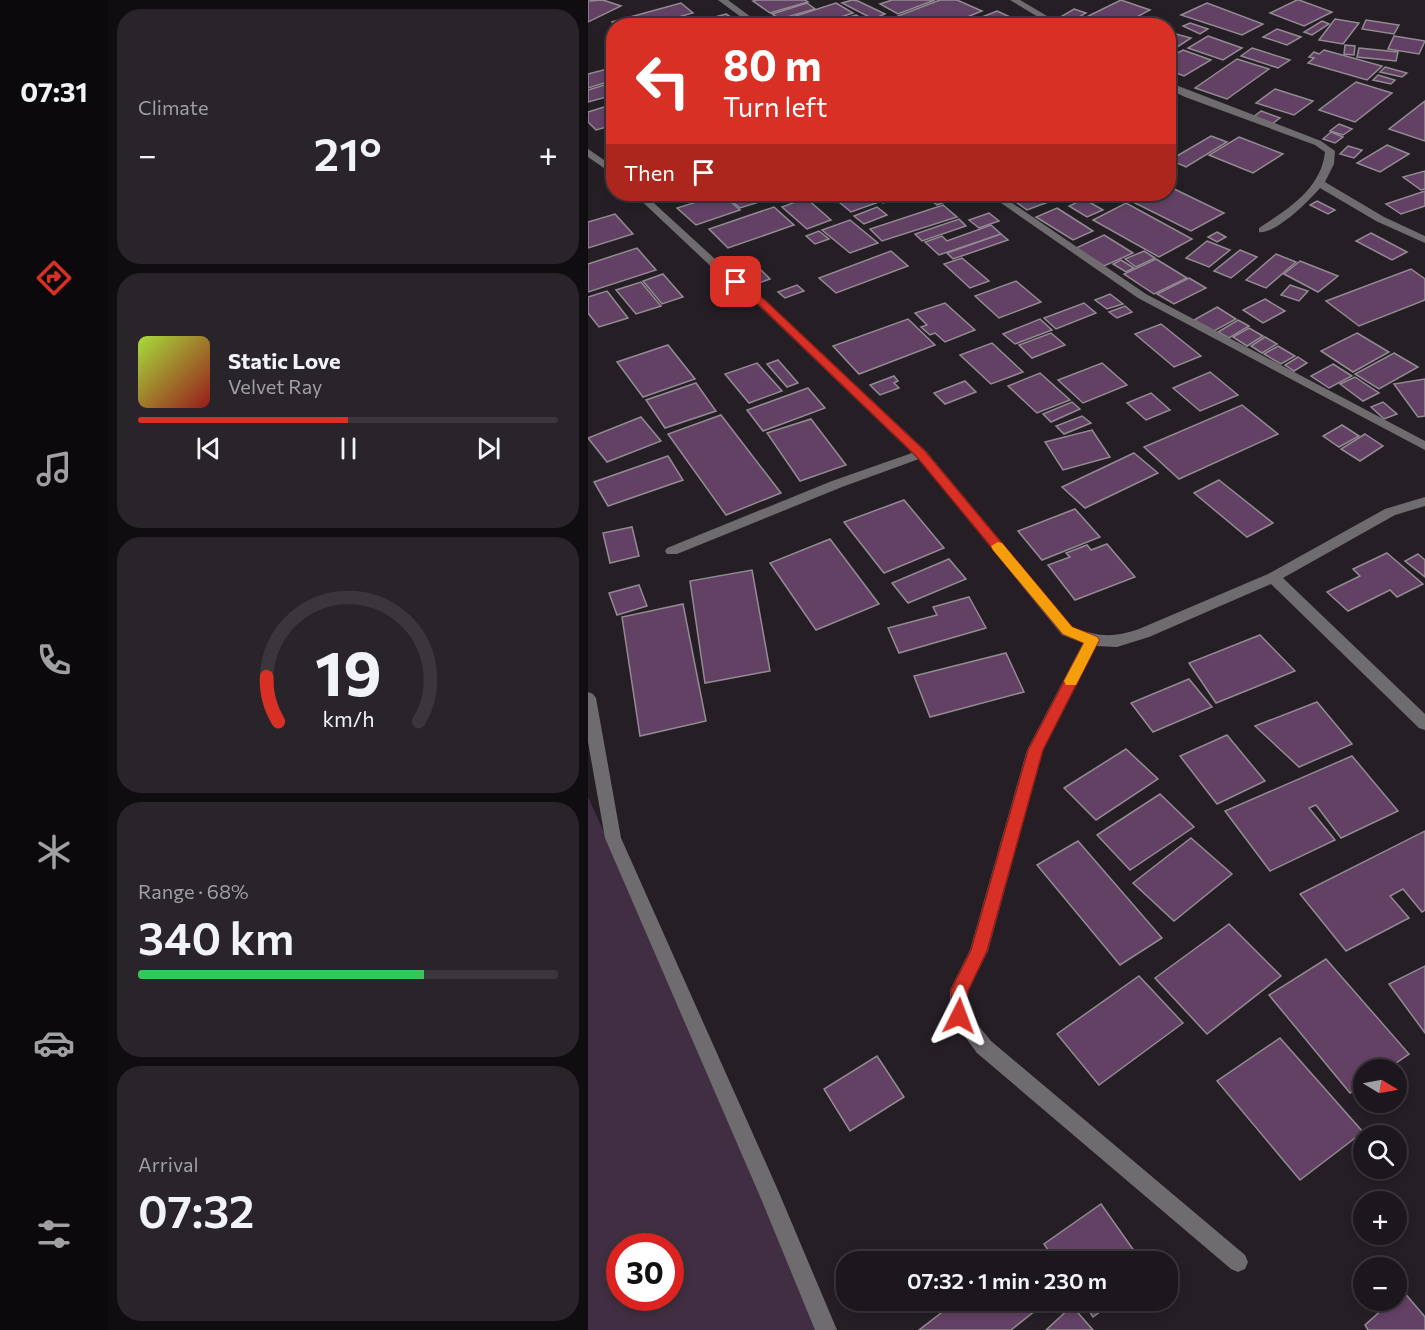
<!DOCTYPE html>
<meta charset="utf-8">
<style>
body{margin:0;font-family:Commissioner,sans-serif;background:#292429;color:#f1f3f6;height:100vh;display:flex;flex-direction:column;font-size:22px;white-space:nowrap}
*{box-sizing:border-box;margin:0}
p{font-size:20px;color:#a09fa3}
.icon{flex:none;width:33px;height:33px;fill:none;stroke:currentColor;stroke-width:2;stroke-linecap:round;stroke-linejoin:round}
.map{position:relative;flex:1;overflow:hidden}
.sheet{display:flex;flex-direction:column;gap:9px;padding:9px;background:#0f0d0f;width:480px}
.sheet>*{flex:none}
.top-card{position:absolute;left:18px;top:18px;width:570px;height:183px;border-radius:24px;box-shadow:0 3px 9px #0003,0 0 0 2px #3a363b;background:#d93025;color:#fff;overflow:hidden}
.needle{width:39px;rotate:100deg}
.fabs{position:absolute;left:765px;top:1059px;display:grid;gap:12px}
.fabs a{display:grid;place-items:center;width:54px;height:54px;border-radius:50%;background:#1c171c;box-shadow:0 3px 9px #0003,0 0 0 2px #3a363b;font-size:30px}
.speed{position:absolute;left:18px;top:1233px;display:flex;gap:12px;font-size:30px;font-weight:700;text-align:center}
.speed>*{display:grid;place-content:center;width:78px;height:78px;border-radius:50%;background:#1c171c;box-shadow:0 3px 9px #0003,0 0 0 2px #3a363b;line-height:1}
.speed .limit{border:9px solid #d22;background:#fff;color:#111}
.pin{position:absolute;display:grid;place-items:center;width:51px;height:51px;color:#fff;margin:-26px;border-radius:12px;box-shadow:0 3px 9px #0006}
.me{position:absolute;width:66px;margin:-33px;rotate:3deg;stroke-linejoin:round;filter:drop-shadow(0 0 4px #0008)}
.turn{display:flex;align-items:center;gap:21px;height:126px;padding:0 18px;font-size:27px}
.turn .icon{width:78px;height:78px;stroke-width:2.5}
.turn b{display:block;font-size:42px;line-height:51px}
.then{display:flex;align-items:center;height:57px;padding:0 18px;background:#0003;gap:12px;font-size:22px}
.big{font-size:45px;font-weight:600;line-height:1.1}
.sheet .tile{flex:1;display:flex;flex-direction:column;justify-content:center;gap:9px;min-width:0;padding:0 21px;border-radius:24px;background:#292429}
.sheet .dial{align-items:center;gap:0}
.dial svg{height:156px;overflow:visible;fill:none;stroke:#3a363b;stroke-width:7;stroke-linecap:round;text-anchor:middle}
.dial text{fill:#f1f3f6;stroke:none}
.song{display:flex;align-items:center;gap:18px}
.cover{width:72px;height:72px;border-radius:9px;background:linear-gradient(135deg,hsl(80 70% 55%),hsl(0 70% 35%))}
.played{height:6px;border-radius:3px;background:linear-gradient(90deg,#d93025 50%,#3a363b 50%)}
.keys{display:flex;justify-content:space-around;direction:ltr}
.heat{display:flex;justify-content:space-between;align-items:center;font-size:33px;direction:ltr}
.charge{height:9px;border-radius:4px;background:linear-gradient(90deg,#34c759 68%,#3a363b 0)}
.trip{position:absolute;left:248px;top:1251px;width:342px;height:60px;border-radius:24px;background:#1c171c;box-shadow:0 3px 9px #0003,0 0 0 2px #3a363b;font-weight:600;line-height:60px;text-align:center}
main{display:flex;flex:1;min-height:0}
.dock{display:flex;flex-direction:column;width:108px;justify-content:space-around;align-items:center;background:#0b090b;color:#a09fa3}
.dock .icon{width:42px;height:42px}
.dock .current{color:#d93025}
.dock b{font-size:27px;color:#f1f3f6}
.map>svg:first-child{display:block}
</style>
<main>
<nav class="dock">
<b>07:31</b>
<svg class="icon current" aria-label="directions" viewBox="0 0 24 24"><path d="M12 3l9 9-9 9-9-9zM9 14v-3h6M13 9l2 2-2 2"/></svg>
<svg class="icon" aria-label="music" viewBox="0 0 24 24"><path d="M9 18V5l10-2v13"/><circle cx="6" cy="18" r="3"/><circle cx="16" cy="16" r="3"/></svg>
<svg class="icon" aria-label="phone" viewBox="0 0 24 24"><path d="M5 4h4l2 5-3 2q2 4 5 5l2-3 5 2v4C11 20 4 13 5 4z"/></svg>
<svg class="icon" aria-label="climate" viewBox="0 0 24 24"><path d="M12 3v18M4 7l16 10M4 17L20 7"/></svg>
<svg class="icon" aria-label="car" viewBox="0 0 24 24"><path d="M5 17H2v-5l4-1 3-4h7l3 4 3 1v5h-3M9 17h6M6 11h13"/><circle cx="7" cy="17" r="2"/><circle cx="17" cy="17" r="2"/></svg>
<svg class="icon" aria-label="filters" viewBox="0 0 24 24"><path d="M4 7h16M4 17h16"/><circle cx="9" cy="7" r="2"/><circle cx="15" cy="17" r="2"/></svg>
</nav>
<section class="sheet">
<div class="tile"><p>Climate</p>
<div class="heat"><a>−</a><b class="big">21°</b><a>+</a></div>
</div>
<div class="tile">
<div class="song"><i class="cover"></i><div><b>Static Love</b><p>Velvet Ray</p></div></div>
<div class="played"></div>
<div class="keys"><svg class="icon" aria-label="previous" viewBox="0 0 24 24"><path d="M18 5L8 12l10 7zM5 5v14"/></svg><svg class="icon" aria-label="pause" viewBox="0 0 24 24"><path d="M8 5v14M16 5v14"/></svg><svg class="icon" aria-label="next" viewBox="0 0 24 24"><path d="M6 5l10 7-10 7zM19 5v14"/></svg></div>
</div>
<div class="tile dial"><svg viewBox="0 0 100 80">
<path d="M14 69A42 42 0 1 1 86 69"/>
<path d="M14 69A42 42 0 0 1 8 46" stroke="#d93025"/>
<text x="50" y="56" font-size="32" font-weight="700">19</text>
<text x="50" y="72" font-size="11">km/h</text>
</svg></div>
<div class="tile"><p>Range · 68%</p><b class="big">340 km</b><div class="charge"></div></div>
<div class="tile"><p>Arrival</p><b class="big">07:32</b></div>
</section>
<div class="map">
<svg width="837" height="1330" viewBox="0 0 837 1330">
<rect width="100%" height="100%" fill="#251f25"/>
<path fill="#412e42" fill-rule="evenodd" d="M0,797L244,1330H0ZM32,1246H82V1298H32Z"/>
<g fill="#634165" stroke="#928b92" stroke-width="1.5">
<path d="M15,0L33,6L0,22V1Z"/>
<path d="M169,0H217L220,2L182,13L165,1Z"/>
<path d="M264,0L270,1L297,14L285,19L254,3Z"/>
<path d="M304,0H347L310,14L292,4Z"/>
<path d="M352,0H369L394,11L357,26H330L310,16Z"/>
<path d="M533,0L562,10L532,26H496L488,22Z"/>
<path d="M709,0H711L744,12L716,26L682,13Z"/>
<path d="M93,3L105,13L58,26H28L24,22Z"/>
<path d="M219,3L227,9L192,19L184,14Z"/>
<path d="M248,3L265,13L225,26H203L195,20Z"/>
<path d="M619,3L675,24L654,35L593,15Z"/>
<path d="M486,9L498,13L481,23L469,19Z"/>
<path d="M409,11L435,23L429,26H371Z"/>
<path d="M138,14L149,21L133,25L123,18Z"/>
<path d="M268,15L276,20L259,26L248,21Z"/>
<path d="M300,17L311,23L296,26L288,20Z"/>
<path d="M119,18L129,26H90Z"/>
<path d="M747,19L771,23L755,44L731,40Z"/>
<path d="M778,20L811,25L806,34L774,29Z"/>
<path d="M734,21L741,24L724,35L716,32Z"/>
<path d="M602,23L620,29L612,34L595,26Z"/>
<path d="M689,29L713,37L699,45L675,37Z"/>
<path d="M584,33L603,38L580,53V35Z"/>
<path d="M620,36L654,48L635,60L600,48Z"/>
<path d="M806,36L837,41L831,54L800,49Z"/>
<path d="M757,45L767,46L766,55L756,54Z"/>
<path d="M664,48L702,60L690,68L653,56Z"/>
<path d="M771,48L810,52L808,61L769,57Z"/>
<path d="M595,50L623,60L596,76L580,70V58Z"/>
<path d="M736,50L794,66L779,80L720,63L726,58L721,57L726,52L731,54Z"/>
<path d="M649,59L681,69L639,99L607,88Z"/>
<path d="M797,67L819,73L814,77L792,72Z"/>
<path d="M19,69L26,75V80L0,88V74Z"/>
<path d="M790,75L807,80L803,84L785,80Z"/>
<path d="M26,82V95L0,102V90Z"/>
<path d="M768,82L804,93L767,122L731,110Z"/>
<path d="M687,89L725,101L706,115L668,103Z"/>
<path d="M837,101V141L801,129Z"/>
<path d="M22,105L26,108V125L8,130L0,122V112Z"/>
<path d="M673,111L692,118L684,124L664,118Z"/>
<path d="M751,124L764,129L755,135L742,131Z"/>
<path d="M743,132L755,137L747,143L735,139Z"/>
<path d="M623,136L639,142L598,167L582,160Z"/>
<path d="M651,137L695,154L665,173L621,155Z"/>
<path d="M799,145L821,154L792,172L769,163Z"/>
<path d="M760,146L774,150L766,158L752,154Z"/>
<path d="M837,171V189L833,190L815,177Z"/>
<path d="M580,186L636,213L603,231L529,194H580Z"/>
<path d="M837,191V206L813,214L798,204Z"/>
<path d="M84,194H118L93,202Z"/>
<path d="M134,194L152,210L108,225L89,208Z"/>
<path d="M136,194H197L152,208Z"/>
<path d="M256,194H276L288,203L263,212L245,197Z"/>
<path d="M283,194H316L317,195L295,203Z"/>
<path d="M335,194H374L376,195L349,205Z"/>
<path d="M417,194H453L463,201L439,210Z"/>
<path d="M218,198L243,220L219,229L194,207Z"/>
<path d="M496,199L515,210L499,217L481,206Z"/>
<path d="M729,201L747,210L740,214L722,205Z"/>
<path d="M538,203L604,239L571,257L505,220Z"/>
<path d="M355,205L369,217L294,241L282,229Z"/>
<path d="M186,207L206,225L140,248L121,229Z"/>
<path d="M289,207L299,215L276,224L266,216Z"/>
<path d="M469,208L505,231L485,240L448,217Z"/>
<path d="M401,213L411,221L391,228L381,220Z"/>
<path d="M27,214L45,234L0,248V222Z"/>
<path d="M371,219L378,226L334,241L327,234Z"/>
<path d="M262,220L290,243L262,253L234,230Z"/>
<path d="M403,225L413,234L351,255L337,242L354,236L359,241Z"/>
<path d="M231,231L241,239L227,244L218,236Z"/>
<path d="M629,232L638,237L629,242L620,237Z"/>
<path d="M783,233L819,252L804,260L768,241Z"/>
<path d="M413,234L420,240L365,259L359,253Z"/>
<path d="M516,235L545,253L516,266L488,248Z"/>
<path d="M619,241L642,250L621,267L598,258Z"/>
<path d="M49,248L68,270L0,292V264Z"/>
<path d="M652,250L669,257L643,278L626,271Z"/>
<path d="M303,251L320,266L248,293L231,278Z"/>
<path d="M556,251L567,258L548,267L537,259Z"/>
<path d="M688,254L708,262L678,288L658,280Z"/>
<path d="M374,258L401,281L382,288L356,264Z"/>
<path d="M568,259L599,278L566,294L536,274Z"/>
<path d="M160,260L170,269L160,273L150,263Z"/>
<path d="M533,260L546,268L538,272L525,264Z"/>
<path d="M712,261L750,276L730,292L696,274Z"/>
<path d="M172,269L182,279L171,283L161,273Z"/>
<path d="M823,269L837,279V300L771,326L738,301Z"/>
<path d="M75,274L95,297L74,304L55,281Z"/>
<path d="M601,278L618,288L586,304L569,294Z"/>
<path d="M428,281L453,302L411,318L387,296Z"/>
<path d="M53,282L73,306L48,314L28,290Z"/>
<path d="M209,285L216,291L197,298L190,292Z"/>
<path d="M702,285L720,291L711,301L693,295Z"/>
<path d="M19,291L40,318L11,327L0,313V297Z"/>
<path d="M522,294L535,304L519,309L507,300Z"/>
<path d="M677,299L697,311L675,323L655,310Z"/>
<path d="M357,303L387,330L357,342L347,333L342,335L333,327L339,325L327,313Z"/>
<path d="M496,303L508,313L468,329L456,318Z"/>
<path d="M537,306L544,312L529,318L521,312Z"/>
<path d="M629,307L648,319L626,331L606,320Z"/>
<path d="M320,319L347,345L271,374L245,346Z"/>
<path d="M452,319L464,330L427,344L415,334Z"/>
<path d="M650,320L661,326L641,338L630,332Z"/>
<path d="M573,324L613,356L586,367L547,334Z"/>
<path d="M661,328L675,336L659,346L645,337Z"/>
<path d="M463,333L477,345L444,358L431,345Z"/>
<path d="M769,333L801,352L765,372L733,351Z"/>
<path d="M677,337L689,344L674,353L663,346Z"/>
<path d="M404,343L435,372L403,384L372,355Z"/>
<path d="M80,345L107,379L55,397L29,362Z"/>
<path d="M690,346L707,356L693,364L676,354Z"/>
<path d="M806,353L830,367L791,389L767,374Z"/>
<path d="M710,357L719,363L706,371L697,365Z"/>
<path d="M190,360L210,383L199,387L179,364Z"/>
<path d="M169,363L194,391L161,403L137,374Z"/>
<path d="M514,363L539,385L495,403L470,380Z"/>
<path d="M745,364L764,376L741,388L723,376Z"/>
<path d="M622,372L650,395L612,411L585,388Z"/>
<path d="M452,373L482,400L449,413L420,386Z"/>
<path d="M306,376L310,381L306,383L311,388L292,395L282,385Z"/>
<path d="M767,377L791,393L775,401L752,384Z"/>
<path d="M837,379V416L830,417L806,384Z"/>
<path d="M377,381L388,392L357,404L346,393Z"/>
<path d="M108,383L128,411L77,428L58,400Z"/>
<path d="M220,388L237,408L175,431L159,410Z"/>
<path d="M563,393L582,410L558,420L539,403Z"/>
<path d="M484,402L492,409L463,422L455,414Z"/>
<path d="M795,402L809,414L796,419L783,407Z"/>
<path d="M654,405L690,434L591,479L556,447Z"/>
<path d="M133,415L193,493L138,515L80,434Z"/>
<path d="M494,416L503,423L476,434L468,426Z"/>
<path d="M53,417L73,441L19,462L0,438Z"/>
<path d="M223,419L258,465L212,481L179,433Z"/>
<path d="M754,425L771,436L751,447L735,436Z"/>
<path d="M504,430L522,457L475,470L457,442Z"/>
<path d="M777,434L795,446L772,461L753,449Z"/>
<path d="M546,453L570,473L497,508L474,487Z"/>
<path d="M80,456L95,480L20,506L6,482Z"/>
<path d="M631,480L685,523L659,537L606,493Z"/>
<path d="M316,500L356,548L296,573L256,522Z"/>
<path d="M487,509L512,537L454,560L430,531Z"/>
<path d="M44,527L51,556L22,563L15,533Z"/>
<path d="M242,539L291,604L228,630L182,563Z"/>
<path d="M519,544L547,577L487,600L460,565L482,557L478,553L499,545L503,550Z"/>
<path d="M799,553L835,584L809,597L802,590L760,611L739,592L772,576L765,569Z"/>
<path d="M830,554L837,560V577L817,561Z"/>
<path d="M361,559L378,579L320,603L304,583Z"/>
<path d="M164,570L182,671L117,683L102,581Z"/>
<path d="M51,585L59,606L29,615L21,593Z"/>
<path d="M381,597L398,628L311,653L300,628L349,615L345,607Z"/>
<path d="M95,604L118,721L52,736L34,617Z"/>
<path d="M672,635L707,671L628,703L601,663Z"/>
<path d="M418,653L436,692L342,717L326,676Z"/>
<path d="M601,679L624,707L565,732L543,703Z"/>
<path d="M729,702L764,744L711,767L667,726Z"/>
<path d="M639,735L677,781L629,804L592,756Z"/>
<path d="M538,749L570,779L508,820L476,788Z"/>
<path d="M764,756L810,811L753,838L728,805L721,808L747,840L682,871L637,811Z"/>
<path d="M572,794L606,827L542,870L509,835Z"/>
<path d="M837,831V910L834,912L815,889L802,896L821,918L758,951L712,894Z"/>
<path d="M603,838L644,874L586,921L545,883Z"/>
<path d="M490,841L574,938L532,965L449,865Z"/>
<path d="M641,924L693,976L619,1034L567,978Z"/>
<path d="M738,959L821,1054L798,1070H776V1085L762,1093L681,995Z"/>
<path d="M837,966V1033L801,984Z"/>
<path d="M551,976L595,1023L511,1085L469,1034Z"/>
<path d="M692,1038L775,1132L712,1180L629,1081Z"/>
<path d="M289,1056L316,1097L262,1131L236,1089Z"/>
<path d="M513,1204L554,1262H468L456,1244Z"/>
<path d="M815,1291L837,1317V1330H780L777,1325L805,1300H808Z"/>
<path d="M370,1300H456L457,1303L423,1330H331Z"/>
<path d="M494,1300H528L505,1317Z"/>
<path d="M484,1306L505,1330H458Z"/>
</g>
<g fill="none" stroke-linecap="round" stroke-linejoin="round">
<g fill="#6f6c6f" fill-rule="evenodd">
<path d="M130,0H140L175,26H165Z"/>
<path d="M422,0H432L476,26H465Z"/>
<path d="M580,82L733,141L747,151L746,164L737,182L796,217L837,236V243L788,221L732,188C722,200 687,235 671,232V228C700,209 733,189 737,152L727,145L597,97L580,89Z"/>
<path d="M0,149L26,167V175L0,157Z"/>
<path d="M46,194H56L139,270L178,301L338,451L484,627C511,637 524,638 551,629L680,574L797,509L837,497V506L807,515L695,578L837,714V730L831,728L683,584L561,637L529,647L508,646L455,750L400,951L380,991V1013L403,1041L657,1255L660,1262L657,1269L650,1272L643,1269L389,1053L362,1016V990L382,950L439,750L495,643L474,635L331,459L254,487L89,554H79L77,551L79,548L244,481L324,453L170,305L131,274Z"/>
<path d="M400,194H411L558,294L837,441V450L550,298Z"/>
<path d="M0,692L5,694L8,698L33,838L189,1188L249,1330H227L174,1201L17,838L0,742Z"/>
</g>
</g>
<path fill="#d93025" stroke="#8d1f18" stroke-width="1.5" d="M145,280H152L178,301L337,451L484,627L509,637L511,640L455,750L399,951L380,991L377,1022L371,1024L365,1022L363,990L383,950L440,750L496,643L475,634L328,456L171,305L145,285Z"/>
<path fill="#f59e0b" d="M410,542L414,543L484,627L509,637L511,640L488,685H478L476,681L496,643L475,634L405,550L403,546Z"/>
</svg>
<div class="fabs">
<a><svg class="needle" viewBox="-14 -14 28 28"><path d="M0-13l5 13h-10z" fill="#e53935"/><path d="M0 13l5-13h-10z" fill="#a09fa3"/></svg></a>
<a><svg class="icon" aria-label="search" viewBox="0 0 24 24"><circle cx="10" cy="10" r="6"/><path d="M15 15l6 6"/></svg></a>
<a>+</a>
<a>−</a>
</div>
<div class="speed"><div class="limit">30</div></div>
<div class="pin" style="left:148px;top:282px;background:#d93025"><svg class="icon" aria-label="arrive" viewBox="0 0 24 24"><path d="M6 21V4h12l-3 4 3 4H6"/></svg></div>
<svg class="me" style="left:371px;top:1016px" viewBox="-20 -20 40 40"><path d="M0-17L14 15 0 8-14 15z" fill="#d93025" stroke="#fff" stroke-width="4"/></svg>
<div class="trip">07:32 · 1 min · 230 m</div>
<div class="top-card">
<div class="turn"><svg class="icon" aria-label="left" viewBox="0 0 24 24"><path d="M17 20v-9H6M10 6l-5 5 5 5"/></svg><div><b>80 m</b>Turn left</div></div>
<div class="then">Then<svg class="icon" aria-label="arrive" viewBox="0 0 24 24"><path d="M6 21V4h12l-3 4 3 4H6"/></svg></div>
</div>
</div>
</main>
